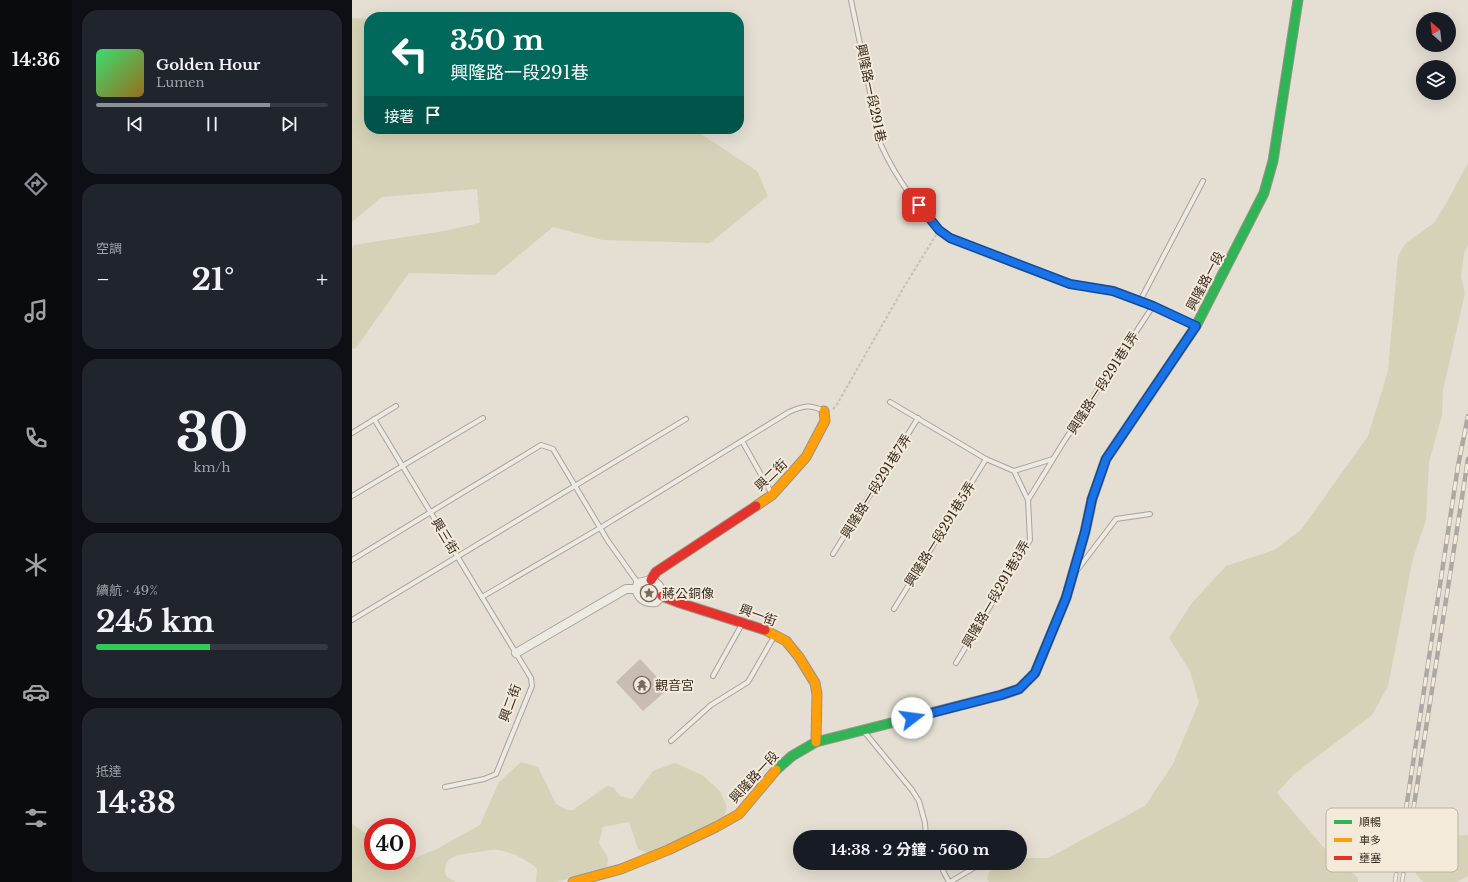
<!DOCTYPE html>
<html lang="zh-TW">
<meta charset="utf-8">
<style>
body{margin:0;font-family:"Libre Baskerville","Noto Sans TC",serif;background:#20242c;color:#f1f3f6;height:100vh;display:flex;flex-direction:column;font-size:15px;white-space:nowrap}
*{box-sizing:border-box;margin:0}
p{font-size:13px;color:#9ea1a6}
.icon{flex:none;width:22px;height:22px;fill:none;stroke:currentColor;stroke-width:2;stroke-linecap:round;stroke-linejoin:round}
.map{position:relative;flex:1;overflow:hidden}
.panel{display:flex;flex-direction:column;gap:10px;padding:10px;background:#0d0f14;width:280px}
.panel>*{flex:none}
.top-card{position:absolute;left:12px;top:12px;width:380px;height:122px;border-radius:16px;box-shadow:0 4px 16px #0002;background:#00695c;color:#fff;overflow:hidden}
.needle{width:26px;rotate:332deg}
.fabs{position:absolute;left:1064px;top:12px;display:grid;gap:8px}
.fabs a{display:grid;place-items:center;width:40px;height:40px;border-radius:50%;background:#171b24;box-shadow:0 4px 16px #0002;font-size:20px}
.speed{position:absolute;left:12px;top:818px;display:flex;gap:8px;font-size:20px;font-weight:700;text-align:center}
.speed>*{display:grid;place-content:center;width:52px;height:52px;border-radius:50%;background:#171b24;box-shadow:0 4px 16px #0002;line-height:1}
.speed .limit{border:6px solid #d22;background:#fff;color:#111}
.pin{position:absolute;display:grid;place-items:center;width:34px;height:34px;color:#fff;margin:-17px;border-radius:8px;box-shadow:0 2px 6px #0006}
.me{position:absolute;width:44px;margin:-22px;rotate:75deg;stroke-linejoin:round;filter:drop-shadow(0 0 3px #0008)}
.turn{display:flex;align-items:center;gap:14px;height:84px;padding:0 20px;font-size:18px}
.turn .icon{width:52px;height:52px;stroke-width:2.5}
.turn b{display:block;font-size:28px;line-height:34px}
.then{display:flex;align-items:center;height:38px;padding:0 20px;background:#0003;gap:8px;font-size:15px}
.big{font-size:30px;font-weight:700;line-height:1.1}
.panel .widget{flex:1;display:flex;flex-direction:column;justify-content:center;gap:6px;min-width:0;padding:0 14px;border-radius:16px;background:#20242c}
.panel .dial{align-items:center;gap:0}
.dial b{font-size:52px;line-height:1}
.song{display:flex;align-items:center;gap:12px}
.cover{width:48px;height:48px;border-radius:6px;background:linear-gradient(135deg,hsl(140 70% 55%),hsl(40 70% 35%))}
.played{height:4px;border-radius:2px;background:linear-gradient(90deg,#8c9099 75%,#363941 75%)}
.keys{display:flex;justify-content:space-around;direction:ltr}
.heat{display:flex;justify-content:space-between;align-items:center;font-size:22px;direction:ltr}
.charge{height:6px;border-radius:3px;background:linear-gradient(90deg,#34c759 49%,#363941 0)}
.trip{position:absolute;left:441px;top:830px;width:234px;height:40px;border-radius:20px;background:#171b24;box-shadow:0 4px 16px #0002;font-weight:700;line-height:40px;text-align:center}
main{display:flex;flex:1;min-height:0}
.tab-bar{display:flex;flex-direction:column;width:72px;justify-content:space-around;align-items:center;background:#090b0e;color:#9ea1a6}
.tab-bar .icon{width:28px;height:28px}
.tab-bar .active{color:#8c9099}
.tab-bar b{font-size:18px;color:#f1f3f6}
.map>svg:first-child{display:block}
</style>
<main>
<nav class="tab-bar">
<b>14:36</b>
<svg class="icon active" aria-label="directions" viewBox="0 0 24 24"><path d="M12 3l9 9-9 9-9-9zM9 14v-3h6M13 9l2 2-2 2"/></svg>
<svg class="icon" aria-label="music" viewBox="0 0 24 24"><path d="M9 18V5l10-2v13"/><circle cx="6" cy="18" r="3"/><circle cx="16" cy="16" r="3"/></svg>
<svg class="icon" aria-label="phone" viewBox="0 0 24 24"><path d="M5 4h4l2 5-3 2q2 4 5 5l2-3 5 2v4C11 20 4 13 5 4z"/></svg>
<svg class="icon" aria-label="climate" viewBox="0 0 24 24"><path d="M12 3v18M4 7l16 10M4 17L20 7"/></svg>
<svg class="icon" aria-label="car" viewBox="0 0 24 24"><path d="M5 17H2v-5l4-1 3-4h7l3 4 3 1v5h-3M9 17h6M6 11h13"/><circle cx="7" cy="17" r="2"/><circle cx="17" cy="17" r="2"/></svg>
<svg class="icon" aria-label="filters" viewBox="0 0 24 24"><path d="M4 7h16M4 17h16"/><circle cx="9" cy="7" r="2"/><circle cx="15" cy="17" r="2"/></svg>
</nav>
<section class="panel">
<div class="widget">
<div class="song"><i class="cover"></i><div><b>Golden Hour</b><p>Lumen</p></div></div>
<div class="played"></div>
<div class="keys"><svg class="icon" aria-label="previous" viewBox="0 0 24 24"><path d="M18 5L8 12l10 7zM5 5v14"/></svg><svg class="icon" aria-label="pause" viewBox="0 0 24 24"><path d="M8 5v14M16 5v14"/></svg><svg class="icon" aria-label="next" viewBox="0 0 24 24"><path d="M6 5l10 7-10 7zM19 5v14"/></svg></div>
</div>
<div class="widget"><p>空調</p>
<div class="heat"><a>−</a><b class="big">21°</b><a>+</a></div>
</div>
<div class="widget dial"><b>30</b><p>km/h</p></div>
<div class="widget"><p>續航 · 49%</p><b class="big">245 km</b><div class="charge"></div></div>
<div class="widget"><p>抵達</p><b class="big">14:38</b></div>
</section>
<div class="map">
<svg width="1116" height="882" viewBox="0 0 1116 882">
<rect width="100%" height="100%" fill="#e4ded3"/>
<g fill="#d5d2b7">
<path d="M0,18L17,19V129H349V134L405,171L416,196L358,243L251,240L201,227L143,275L57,273L4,348L0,349V248L2,245L92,231L128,223L125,189L30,197L0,222Z"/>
<path d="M1116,163V245L1112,253L1109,277L1113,293L1091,390L1090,415L1077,462L1074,520L1061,558L1036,686L1020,715L941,775L925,793L979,856L1005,877L1006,882H637L635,879L639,867L647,863H668V858H696L793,806L821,764L847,702L838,671L817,638L840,603L874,566L922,550L949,530L1016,436L1036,371L1046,256L1054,243L1082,223L1095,202Z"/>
<path d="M169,762L186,767L204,804L215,810H221L255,786L261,787L268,796L280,799L301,771L323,763L350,775L368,791L375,807L372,817L349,832L296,853L286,849L277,822L251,827L247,843L256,858L255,869L204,882H184L185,868C173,859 160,852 146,850C140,849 133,851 127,852C112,854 88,854 94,876L104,882H0V824L17,835L21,861H25L29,865L52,862L85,849L128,825L147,782Z"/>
<path d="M1116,835V876L1105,882H1072C1062,876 1058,860 1063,849C1066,845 1072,841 1075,838Z"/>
</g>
<path fill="#c8bcb3" d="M288,659L316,689L291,711L264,682Z"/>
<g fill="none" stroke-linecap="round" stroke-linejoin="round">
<defs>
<g id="lane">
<path d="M499,0L529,145C542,174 572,220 598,238L705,279C724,286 744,286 762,292C790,301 816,313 843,326"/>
<path d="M788,301L851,181"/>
<path d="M538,402L634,459L662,471L701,459"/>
<path d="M22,419L179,678L180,686L144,774L132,779L93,787"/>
<path d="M0,433L44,406"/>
<path d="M390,441L420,494"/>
<path d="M662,471L676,500L711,443L801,306"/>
<path d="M0,496L131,418"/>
<path d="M481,554L566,418"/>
<path d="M0,560L189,445L201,449L256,541L286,583"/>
<path d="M726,569L764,519L798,514"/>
<path d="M130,597L248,528L437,412C451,406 457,404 472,411"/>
<path d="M542,609L634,459"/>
<path d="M0,620L334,419"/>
<path d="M604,663L678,540L676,500"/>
<path d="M361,676L390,624"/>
<path d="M510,731L515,735L560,790L567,801L573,823L574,837"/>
<path d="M319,741L359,705L396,682L423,635"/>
<path d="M587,863L597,882"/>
<path d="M598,882L630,863"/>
</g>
<g id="street">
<path d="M299,580C307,584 309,587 310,596L304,602C294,603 287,599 284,589L286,583Z"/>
<path d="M164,653L274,589H284"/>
</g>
<g id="fast">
<path d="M740,499L754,459L844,326L912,193L921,161L946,0"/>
<path d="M424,770L440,756L464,742L649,695L667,689L683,673L690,656"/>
</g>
<g id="slow">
<path d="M404,506L420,495L454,457L473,421L472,411"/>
<path d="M413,630L434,641L447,657L463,683L465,694L464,742"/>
<path d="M221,882L269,869L316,850L364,827L387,814L424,770"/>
</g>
<g id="jam">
<path d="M299,580L304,572L404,506"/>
<path d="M310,596L328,603L413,630"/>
<path d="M690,656L714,598L733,532L740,499"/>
</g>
</defs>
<use href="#lane" stroke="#aaa39b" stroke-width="6"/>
<use href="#street" stroke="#aaa39b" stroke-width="10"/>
<use href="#fast" stroke="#9a938a" stroke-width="11"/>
<use href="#slow" stroke="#9a938a" stroke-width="11"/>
<use href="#jam" stroke="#9a938a" stroke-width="11"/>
<path stroke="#c5c0ba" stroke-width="2" stroke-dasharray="3 2" stroke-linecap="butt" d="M481,409L484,406L552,287L584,235"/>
<use href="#lane" stroke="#ede9e3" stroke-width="4"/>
<use href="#street" stroke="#ede9e3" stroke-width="8"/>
<use href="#fast" stroke="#30b455" stroke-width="9"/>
<use href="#slow" stroke="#ff9f0a" stroke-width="9"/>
<use href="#jam" stroke="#e5322d" stroke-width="9"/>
<defs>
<g id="rail">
<path d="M1043,882L1106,466L1116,416"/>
<path d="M1050,882L1116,459"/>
</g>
</defs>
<use href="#rail" stroke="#ada8a3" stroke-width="4.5"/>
<use href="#rail" stroke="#f4eada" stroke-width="3" stroke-dasharray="9" stroke-linecap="butt"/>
</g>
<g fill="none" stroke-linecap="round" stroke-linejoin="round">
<defs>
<path id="route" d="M560,718L649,695L667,689L683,673L714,598L733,532L740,499L754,459L844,326L801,306L761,291L718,284L598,238L587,230L567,205"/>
</defs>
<use href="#route" stroke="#114b97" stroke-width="10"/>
<use href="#route" stroke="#1a73e8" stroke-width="7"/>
</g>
<defs>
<symbol id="sight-ring" viewBox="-11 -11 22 22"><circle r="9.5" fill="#f4eada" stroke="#756a60" stroke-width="1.5"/><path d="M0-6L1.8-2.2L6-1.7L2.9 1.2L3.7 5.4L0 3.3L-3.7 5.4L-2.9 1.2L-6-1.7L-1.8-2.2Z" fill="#756a60"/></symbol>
<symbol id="temple-ring" viewBox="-11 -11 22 22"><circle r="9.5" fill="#f4eada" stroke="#756a60" stroke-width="1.5"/><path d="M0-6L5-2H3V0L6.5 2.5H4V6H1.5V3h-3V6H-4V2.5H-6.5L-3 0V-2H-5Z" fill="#756a60"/></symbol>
</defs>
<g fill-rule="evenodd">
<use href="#sight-ring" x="287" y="583" width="20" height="20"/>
<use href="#temple-ring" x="280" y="675" width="20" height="20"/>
</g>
<g text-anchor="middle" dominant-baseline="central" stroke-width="4" stroke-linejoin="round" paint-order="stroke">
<g font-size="13" fill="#392c22" stroke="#f4eada">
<text transform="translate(519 93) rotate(78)">興隆路一段291巷</text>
<text transform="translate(853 281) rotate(-62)">興隆路一段</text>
<text transform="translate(751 383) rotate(-57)">興隆路一段291巷1弄</text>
<text transform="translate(419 475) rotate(-44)">興二街</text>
<text transform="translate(524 486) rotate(-58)">興隆路一段291巷7弄</text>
<text transform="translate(588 534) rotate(-58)">興隆路一段291巷5弄</text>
<text transform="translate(93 536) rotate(59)">興三街</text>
<text transform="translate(644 594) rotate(-60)">興隆路一段291巷3弄</text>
<text transform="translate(406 615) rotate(20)">興一街</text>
<text transform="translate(158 703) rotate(-70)">興二街</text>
<text transform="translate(402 777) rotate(-47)">興隆路一段</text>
</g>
<g font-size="13" fill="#392c22" stroke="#f4eada" text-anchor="start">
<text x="310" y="593">蔣公銅像</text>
<text x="303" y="685">觀音宮</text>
</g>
</g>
<rect x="974" y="808" width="132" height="64" rx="6" fill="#f4eada" stroke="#bcb1a3" stroke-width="1"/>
<rect x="982" y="820" width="18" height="4" fill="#30b455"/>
<rect x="982" y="838" width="18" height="4" fill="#ff9f0a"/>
<rect x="982" y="856" width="18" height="4" fill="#e5322d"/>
<g font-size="11" fill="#392c22">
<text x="1007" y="826">順暢</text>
<text x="1007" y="844">車多</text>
<text x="1007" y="862">壅塞</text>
</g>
</svg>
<div class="fabs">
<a><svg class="needle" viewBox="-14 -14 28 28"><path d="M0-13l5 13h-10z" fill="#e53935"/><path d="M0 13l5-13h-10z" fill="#9ea1a6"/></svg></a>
<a><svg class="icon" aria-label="layers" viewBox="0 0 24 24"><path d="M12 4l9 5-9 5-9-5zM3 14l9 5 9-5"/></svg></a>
</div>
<div class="speed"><div class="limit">40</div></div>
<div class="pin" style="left:567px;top:205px;background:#d93025"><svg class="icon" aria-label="arrive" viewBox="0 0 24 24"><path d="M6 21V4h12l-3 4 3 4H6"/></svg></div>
<svg class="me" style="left:560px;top:718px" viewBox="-20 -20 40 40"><circle r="19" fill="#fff"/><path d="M0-13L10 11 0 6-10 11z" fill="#1a73e8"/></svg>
<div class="trip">14:38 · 2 分鐘 · 560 m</div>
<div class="top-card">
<div class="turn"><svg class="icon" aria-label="left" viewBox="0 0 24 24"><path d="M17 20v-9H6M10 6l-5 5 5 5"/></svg><div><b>350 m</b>興隆路一段291巷</div></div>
<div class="then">接著<svg class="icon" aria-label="arrive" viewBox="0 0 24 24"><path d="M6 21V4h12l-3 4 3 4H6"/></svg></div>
</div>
</div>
</main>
